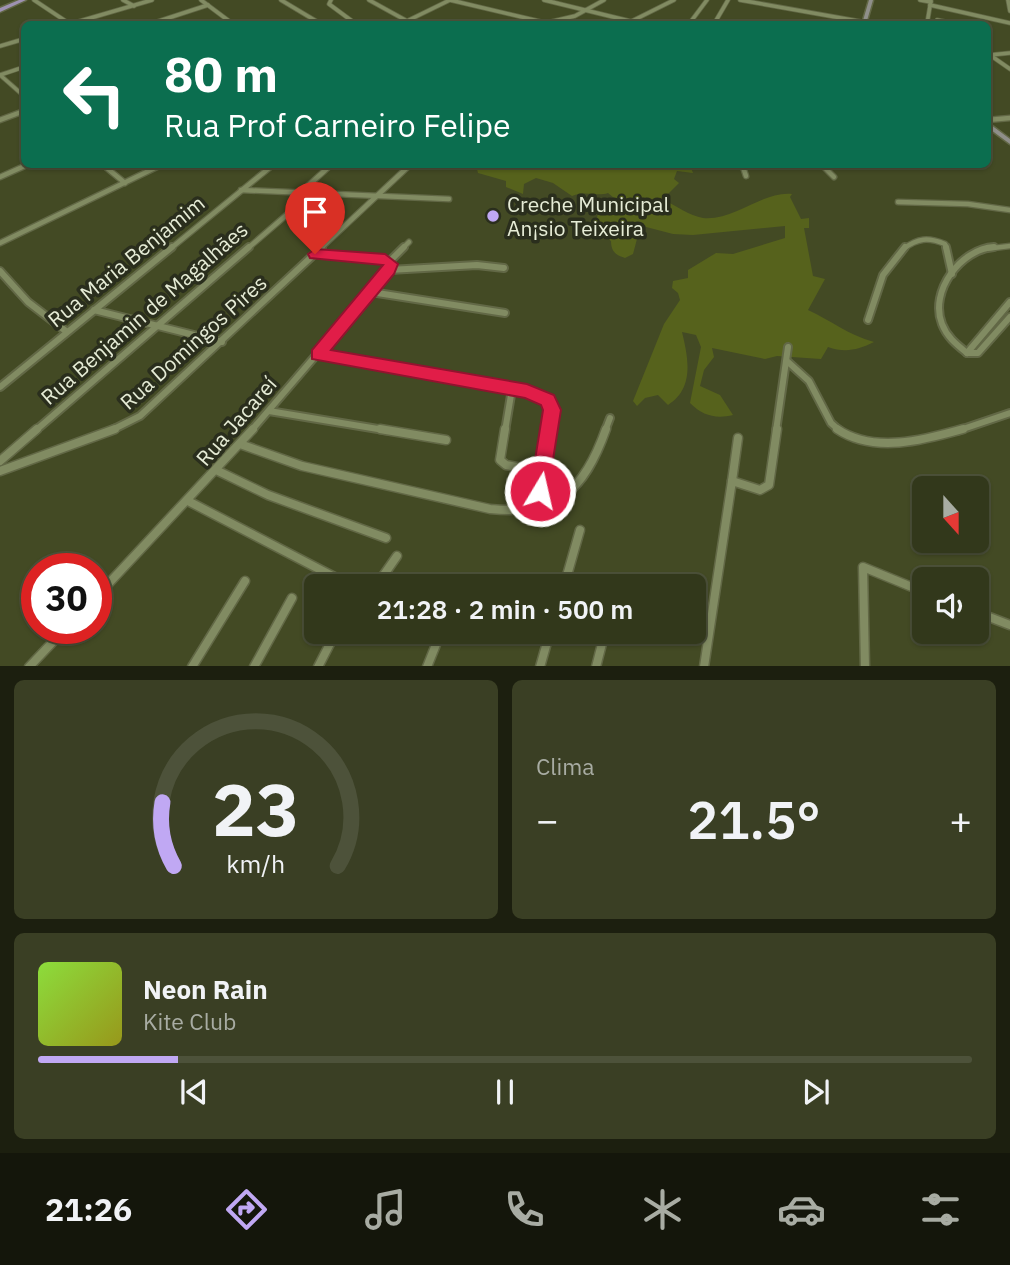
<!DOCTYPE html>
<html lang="pt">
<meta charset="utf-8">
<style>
body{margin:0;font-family:"IBM Plex Sans",sans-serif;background:#3a3f24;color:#f1f3f6;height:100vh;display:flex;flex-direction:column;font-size:26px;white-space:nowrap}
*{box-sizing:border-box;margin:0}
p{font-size:23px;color:#a8aca3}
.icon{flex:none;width:38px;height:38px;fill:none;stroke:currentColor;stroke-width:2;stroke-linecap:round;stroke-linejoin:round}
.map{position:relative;height:666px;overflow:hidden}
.side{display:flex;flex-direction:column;gap:14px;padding:14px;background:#1c1f0f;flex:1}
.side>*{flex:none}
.top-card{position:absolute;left:21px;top:21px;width:970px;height:147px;border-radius:10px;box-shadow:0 2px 5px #0004,0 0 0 2px #4d523a;background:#0b6e4f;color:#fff;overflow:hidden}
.needle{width:46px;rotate:159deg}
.tools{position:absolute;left:912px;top:476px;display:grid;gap:14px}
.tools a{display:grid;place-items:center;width:77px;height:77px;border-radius:10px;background:#32381b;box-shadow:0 2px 5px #0004,0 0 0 2px #4d523a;font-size:35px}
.speed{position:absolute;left:21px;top:553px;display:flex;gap:14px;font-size:35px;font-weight:700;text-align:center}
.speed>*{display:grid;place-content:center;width:91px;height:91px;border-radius:50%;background:#32381b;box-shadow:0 2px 5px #0004,0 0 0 2px #4d523a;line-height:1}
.speed .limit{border:10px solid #d22;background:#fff;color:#111}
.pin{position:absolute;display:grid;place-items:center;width:60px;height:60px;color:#fff;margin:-72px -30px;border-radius:50% 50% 50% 0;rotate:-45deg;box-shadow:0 0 7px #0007}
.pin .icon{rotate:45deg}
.me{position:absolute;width:77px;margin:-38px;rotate:9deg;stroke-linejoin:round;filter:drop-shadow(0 0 5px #0008)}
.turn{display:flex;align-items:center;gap:24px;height:147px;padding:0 28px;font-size:32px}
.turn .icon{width:91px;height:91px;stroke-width:2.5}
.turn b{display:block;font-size:49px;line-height:60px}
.big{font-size:52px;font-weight:600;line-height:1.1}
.side .card{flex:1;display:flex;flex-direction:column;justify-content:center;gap:10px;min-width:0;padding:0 24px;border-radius:10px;background:#3a3f24}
.side .dial{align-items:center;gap:0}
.dial svg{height:182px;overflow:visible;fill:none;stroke:#4d523a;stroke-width:7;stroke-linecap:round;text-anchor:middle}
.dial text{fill:#f1f3f6;stroke:none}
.song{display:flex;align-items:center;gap:21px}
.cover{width:84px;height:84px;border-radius:10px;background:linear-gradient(135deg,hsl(90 70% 55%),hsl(60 70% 35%))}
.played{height:7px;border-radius:4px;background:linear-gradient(90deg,#c0a8f3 15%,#4d523a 15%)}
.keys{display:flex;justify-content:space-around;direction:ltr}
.heat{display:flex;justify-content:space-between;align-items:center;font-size:38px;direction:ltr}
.side .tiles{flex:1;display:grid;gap:14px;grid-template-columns:1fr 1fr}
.card:last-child{grid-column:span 2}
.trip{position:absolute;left:304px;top:574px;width:402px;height:70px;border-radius:10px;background:#32381b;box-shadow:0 2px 5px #0004,0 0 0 2px #4d523a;font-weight:600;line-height:70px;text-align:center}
.menu{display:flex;height:112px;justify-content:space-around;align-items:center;background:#14160b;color:#a8aca3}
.menu .icon{width:49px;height:49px}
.menu .selected{color:#c0a8f3}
.menu b{font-size:32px;color:#f1f3f6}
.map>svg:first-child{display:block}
</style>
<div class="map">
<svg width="1010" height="667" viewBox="0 0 1010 667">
<rect width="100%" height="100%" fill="#434a24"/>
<path fill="#56621c" d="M476,165H690L693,173L677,171L674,179L679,183L663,199C674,205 690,216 703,218C735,221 762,191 792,194L790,197L801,219L809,218V228H804L813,276L825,279L808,310C832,321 848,335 874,342C858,350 845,353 828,347L821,359L777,356L765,359L712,348L714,357L704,370L700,386L720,395L733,415C716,419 703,416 690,403L701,347L696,335L682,332C688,357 695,388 668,405L658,395L645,398L637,406L633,401L664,324L680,300L678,293L672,288L673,281L688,278V270L716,253L733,254L785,238V226L693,235L673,234L627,222L621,226L637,239L633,254L625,258C616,255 611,252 611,241L593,228L600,209L614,198L608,193C596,197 586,190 572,196L553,183L536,178L524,184L523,194L506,187V181L478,173Z"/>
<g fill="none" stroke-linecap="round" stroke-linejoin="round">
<defs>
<g id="street-far3">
<path d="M34,0L70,24L152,0"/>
<path d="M123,0L134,6"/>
<path d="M201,0L233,24"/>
<path d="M281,0L321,24"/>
<path d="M331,0L329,4L356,24"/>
<path d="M369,0L407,21L450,0L547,23"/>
<path d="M544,0L642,24"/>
<path d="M740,0L875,24"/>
<path d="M920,0L931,2"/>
<path d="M1008,0L1010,11"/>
<path d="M930,5L1010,23"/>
<path d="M937,20L958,24"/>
<path d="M632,21L674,0"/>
<path d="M545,23L575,16L604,0"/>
<path d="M150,24L208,5"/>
<path d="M689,24L707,0"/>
<path d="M714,24L728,0"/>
<path d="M927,24L931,0"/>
<path d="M0,46L24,39"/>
<path d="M987,53L1010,69"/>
<path d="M990,55L1010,53"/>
<path d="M0,75L24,96"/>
<path d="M0,75L24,67"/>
<path d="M987,84L990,83"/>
</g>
<g id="street-far2">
<path d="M0,120L24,111"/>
<path d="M987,120L1010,118"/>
<path d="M102,164L125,183"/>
<path d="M742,164L746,176"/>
<path d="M821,164L834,177"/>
<path d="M0,177L29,164"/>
<path d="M241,190L449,199"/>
<path d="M300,193L332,164"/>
<path d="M898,202L968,204L1010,210"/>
<path d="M0,243L163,164"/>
<path d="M170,249L274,164"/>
<path d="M247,249L312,193"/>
<path d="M320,249L411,164"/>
<path d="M402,249L409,242"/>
<path d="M903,249C918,238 928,237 945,244L946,249"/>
<path d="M985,249L1010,246"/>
</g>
<g id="street-far1">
<path d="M946,247L952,274"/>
<path d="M315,254L390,261"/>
<path d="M390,261L404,247"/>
<path d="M389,270L477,265L504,268"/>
<path d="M0,271L28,302L67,332"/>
<path d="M371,292L505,313"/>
<path d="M94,310L222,342"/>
<path d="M868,320L883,275L905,247"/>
<path d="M967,353C956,344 947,337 942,324C929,291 961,249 994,247"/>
<path d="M967,353L1010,302"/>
<path d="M967,353H978L1010,317"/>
<path d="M318,354L527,391C549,401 553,406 549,431"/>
<path d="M788,362L809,381L831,423L840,431"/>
<path d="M0,387L172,247"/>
<path d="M269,411L390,431"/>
<path d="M35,431L249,247"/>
<path d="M110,431L140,416L322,247"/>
<path d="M251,431L389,270L390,261"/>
<path d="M505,431L512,389"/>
<path d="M605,431L610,418"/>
<path d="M776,431L788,347"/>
<path d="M957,431L1010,413"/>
</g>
<g id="street">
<path d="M380,429L446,440"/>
<path d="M505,429L500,460L506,465L544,472"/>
<path d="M837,429C874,454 924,440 963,429"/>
<path d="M240,444L302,466L490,509C557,516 584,491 606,429"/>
<path d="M0,461L37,429"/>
<path d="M216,470L268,495L386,538"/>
<path d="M0,471L115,429"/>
<path d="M732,481L738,438"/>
<path d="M188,501L344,582"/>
<path d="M536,509L549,429"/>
<path d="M376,586L397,556"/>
<path d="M564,586L580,530"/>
<path d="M96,597L253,429"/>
<path d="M976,612L1010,625"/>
<path d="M29,667L66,628"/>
<path d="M192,667L245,581"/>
<path d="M254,667L292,598"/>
<path d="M318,667L336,632"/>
<path d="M427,667L441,632"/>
<path d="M540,667L550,632"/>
<path d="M596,667L605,632"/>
<path d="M704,667L732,481L760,490L769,485L777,429"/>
<path d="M865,667L863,567L924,592"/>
</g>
<g id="secondary">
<path d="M869,0H873L866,24H862Z"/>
<path d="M987,122L1010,139V144L987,127Z"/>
</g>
<path id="primary" d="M19,0H26L0,12V8Z"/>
</defs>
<use href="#street-far3" stroke="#626846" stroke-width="5"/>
<use href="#street-far2" stroke="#626846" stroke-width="7"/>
<use href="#street-far1" stroke="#626846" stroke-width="10"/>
<use href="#street" stroke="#626846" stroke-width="11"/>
<use href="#secondary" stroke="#626846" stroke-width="3"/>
<use href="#primary" stroke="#626846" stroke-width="3"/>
<use href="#street-far3" stroke="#818b62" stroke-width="3.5"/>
<use href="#street-far2" stroke="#818b62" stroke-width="4.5"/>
<use href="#street-far1" stroke="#818b62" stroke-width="6"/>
<use href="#street" stroke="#818b62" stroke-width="8"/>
<use href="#secondary" fill="#8f8f8a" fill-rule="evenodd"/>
<use href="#primary" fill="#9e92b2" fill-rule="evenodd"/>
</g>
<path fill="#e11d48" stroke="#92132f" stroke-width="2" d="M315,249L385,254L398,264L394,274L331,350L527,384L554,395L561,410L547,497L540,500L533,497L530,491L543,410L541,405L525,398L312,359V350L383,265L310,258L308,254Z"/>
<circle fill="#c0a8f3" stroke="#2a2e1d" stroke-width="2.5" cx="493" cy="216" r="7"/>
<g text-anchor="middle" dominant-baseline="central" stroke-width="7" stroke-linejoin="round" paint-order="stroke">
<g font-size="21" fill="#e6ecd6" stroke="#2a2e1d" text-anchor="start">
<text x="507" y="204">Creche Municipal<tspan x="507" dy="24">An¡sio Teixeira</tspan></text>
</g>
<g font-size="21" fill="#e6ecd6" stroke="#2a2e1d">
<text transform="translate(126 261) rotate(-39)">Rua Maria Benjamim</text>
<text transform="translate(144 313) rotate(-41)">Rua Benjamin de Magalhães</text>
<text transform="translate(193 342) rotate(-42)">Rua Domingos Pires</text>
<text transform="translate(236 421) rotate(-49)">Rua Jacareí</text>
</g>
</g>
</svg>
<div class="tools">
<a><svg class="needle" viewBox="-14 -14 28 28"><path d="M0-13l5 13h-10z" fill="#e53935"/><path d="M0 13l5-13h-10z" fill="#a8aca3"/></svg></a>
<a><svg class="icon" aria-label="sound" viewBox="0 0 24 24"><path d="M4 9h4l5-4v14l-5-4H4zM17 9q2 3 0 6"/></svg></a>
</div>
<div class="speed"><div class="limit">30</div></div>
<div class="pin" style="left:315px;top:254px;background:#d93025"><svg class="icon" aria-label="arrive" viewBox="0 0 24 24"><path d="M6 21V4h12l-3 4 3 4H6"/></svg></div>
<svg class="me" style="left:540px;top:491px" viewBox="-20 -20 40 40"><circle r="17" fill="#e11d48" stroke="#fff" stroke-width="3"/><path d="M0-11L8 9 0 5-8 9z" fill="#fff"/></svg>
<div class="trip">21:28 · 2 min · 500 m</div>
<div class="top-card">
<div class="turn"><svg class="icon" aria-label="left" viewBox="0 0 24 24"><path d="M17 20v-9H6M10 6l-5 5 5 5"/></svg><div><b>80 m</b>Rua Prof Carneiro Felipe</div></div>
</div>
</div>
<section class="side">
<div class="tiles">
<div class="card dial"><svg viewBox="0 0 100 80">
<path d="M14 69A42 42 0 1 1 86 69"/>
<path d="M14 69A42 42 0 0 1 9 41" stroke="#c0a8f3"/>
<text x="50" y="56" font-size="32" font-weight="700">23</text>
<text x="50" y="72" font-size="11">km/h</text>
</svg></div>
<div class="card"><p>Clima</p>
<div class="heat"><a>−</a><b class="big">21.5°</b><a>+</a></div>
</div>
<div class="card">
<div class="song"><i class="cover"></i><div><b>Neon Rain</b><p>Kite Club</p></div></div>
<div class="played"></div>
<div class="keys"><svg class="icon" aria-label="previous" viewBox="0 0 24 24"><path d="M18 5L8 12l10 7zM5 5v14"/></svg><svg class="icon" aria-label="pause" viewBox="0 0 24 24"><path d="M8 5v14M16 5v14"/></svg><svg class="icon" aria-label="next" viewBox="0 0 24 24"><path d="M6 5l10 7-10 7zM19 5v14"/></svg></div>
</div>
</div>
</section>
<nav class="menu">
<b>21:26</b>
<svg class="icon selected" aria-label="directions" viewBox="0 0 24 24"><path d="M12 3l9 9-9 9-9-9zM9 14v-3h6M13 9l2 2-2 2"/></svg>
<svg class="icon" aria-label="music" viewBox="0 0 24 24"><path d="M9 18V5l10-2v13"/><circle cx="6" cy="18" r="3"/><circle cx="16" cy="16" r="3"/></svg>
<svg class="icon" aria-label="phone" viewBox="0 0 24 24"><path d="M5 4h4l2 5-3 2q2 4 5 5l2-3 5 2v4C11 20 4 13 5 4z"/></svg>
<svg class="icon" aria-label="climate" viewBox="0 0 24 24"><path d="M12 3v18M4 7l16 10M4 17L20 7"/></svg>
<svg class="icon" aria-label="car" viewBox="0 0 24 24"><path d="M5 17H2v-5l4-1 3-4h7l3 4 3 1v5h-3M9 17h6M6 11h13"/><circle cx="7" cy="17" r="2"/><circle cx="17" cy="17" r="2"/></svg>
<svg class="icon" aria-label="filters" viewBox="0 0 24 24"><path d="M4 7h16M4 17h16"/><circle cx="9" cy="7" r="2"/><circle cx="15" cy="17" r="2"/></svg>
</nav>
